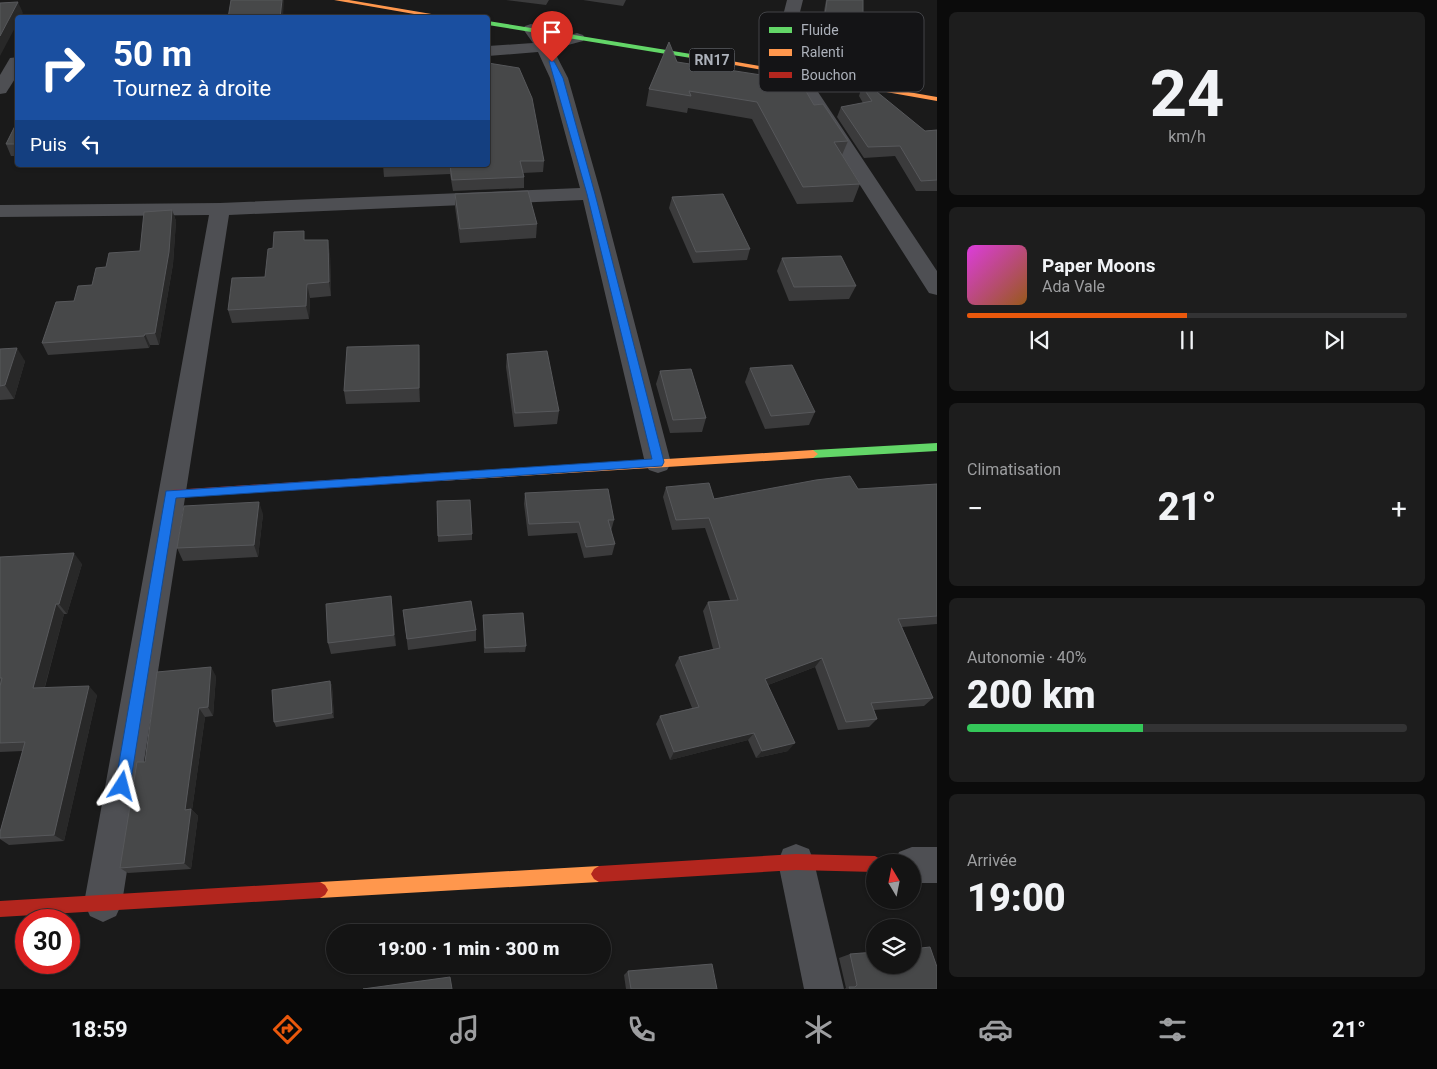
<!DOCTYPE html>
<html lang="fr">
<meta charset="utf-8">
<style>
body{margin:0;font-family:Roboto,sans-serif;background:#1d1d1d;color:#f1f3f6;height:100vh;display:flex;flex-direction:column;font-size:19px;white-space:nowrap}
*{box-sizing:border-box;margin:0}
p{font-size:16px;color:#9d9ea0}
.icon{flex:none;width:28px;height:28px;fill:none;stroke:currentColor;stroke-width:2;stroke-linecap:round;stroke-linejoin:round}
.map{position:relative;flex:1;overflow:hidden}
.side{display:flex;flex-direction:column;gap:12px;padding:12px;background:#0b0b0b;width:500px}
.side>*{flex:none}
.banner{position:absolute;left:15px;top:15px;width:475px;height:152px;border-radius:5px;box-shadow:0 1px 4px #0004,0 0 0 1px #333334;background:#1a4fa0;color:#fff;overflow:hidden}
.needle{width:32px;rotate:350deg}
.controls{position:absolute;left:866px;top:854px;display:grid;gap:10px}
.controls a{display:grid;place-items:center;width:55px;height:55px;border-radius:50%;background:#141414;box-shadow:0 1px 4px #0004,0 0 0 1px #333334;font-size:25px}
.speed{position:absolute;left:15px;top:909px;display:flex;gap:10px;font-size:25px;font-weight:700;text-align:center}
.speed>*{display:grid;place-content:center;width:65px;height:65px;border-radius:50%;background:#141414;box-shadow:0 1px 4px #0004,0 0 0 1px #333334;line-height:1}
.speed .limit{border:8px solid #d22;background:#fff;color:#111}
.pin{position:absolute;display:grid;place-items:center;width:42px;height:42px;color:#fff;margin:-51px -21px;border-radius:50% 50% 50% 0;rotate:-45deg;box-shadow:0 0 5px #0007}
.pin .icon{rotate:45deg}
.me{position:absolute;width:55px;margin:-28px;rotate:9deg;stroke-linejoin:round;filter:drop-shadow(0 0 4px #0008)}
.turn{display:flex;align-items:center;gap:18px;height:105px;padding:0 15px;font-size:22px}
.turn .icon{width:65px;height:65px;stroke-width:2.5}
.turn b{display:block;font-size:35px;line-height:42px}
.then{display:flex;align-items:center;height:48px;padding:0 15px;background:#0003;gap:10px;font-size:19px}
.big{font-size:38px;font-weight:800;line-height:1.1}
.side .card{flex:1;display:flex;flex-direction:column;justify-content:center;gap:8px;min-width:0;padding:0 18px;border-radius:8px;background:#1d1d1d}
.side .dial{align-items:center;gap:0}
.dial b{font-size:65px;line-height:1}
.song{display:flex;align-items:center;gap:15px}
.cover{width:60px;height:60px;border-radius:8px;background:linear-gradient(135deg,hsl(300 70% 55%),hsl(30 70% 35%))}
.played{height:5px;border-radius:2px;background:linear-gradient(90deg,#ea580c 50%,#333334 50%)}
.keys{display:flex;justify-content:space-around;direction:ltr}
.heat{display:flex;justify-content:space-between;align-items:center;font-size:28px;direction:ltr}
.charge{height:8px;border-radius:4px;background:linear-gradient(90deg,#34c759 40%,#333334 0)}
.trip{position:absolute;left:326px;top:924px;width:285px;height:50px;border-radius:25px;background:#141414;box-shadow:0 1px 4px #0004,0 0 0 1px #333334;font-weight:800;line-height:50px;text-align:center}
.menu{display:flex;height:80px;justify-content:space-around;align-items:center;background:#080808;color:#9d9ea0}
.menu .icon{width:35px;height:35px}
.menu .current{color:#ea580c}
.menu b{font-size:22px;color:#f1f3f6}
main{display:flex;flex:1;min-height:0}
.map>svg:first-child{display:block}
</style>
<main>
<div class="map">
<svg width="937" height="989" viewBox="0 0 937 989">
<rect width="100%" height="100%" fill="#1a1a1a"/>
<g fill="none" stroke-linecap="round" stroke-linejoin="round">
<g fill="#4e4f53" fill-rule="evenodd">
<path d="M787,0H803L786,68L816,89L937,271V295L929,293L803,96L769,70Z"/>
<path d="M531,24L537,26L548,41L577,33L583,35L585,38L583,41L553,49L568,78L601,194L671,463L667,470L658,473L649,470L645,463L583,200L229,215L122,903L116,916L103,922L90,916L84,903L209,215L0,217V205L220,203L580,188L550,78L538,52L488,56V46L533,43L523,29L525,26Z"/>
<path d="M18,57V74L6,93L0,94V75L10,58Z"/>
<path d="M796,844L809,849L814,862L844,989H804L778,862L783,849Z"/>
<path d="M912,847H937V883H912V862H895L899,852Z"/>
</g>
<g fill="#63d668" fill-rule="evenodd">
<path d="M488,21L691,54L694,56L691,58L488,25Z"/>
<path d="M937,443V451L813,458L808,454L813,450Z"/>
</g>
<g fill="#ff974d" fill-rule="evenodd">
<path d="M334,0H349L455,18H437Z"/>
<path d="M691,54L937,97V101L689,57L688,56Z"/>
<path d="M813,450L818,454L813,458L439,481L435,480L433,477L435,474L439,473Z"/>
<path d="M599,866L604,869L607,874L604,879L599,882L320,898L315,895L312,890L315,885L320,882Z"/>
</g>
<g fill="#b3261e" fill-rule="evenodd">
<path d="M439,473L443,474L445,477L443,480L439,481L171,498L167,497L165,494L167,491L171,490Z"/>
<path d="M796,854L875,856L880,859L882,862H875V872L796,870L599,882L594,879L591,874L594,869L599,866Z"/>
<path d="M320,882L325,885L328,890L325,895L320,898L0,917V901Z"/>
</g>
</g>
<g fill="#3b3b3c">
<path d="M506,0H549L546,5Z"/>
<path d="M583,0H626L623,6Z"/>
<path d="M826,0H863V28L859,40L820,33Z"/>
<path d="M677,62L814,105L848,141L842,155L860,184L853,202L797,204L752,119L688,108L687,113L646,106L649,89Z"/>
<path d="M488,63L544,161L543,172L523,173L524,177V188L453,191L450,174L384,177L383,165H488Z"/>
<path d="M862,86L925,131L937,130V191H916L895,156L864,158L837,117L841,107L863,103L859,96Z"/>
<path d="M18,120V156H11L6,144Z"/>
<path d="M455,194L537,224L536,238L460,243L455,207Z"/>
<path d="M672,197L750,249L747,260L693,263L669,208Z"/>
<path d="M172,210L176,221L173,264L159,345H150L149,348L48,355L42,343L74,301L92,285L106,267L140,251Z"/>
<path d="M306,240L330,254L331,296L310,298L309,319L232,323L228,310L265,277L273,248Z"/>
<path d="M782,258L856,286L849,299L789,301L777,271Z"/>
<path d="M419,345L420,402L346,404L344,391Z"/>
<path d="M0,349L25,361L14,399L0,400Z"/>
<path d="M507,354L559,411L557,424L514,427L506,367Z"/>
<path d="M750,368L815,412L809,425L765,429L745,382Z"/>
<path d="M660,371L706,418L702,432L670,433L656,384Z"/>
<path d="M937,484V624L902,627L933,698L924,706L874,710L877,719L869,727L838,730L815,667L768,685L788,751L756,758L748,740L670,760L656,724L660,716L692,708L675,665L679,657L713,649L703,611L708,602L730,600L705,528L672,530L663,497L666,487L714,499Z"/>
<path d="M525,493L614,520L611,531L615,544L612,555L584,558L577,533L528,536L524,504Z"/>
<path d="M437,501L472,534V540L438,542Z"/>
<path d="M263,514L258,557L183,561L177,548Z"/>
<path d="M0,557L82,564L67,614H64L45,687L97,695L64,841L9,845L0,839V832L23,751L0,752Z"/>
<path d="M391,596L396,646L331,654L328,643Z"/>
<path d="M403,610L476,630V641L408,650Z"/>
<path d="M483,615L526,646L525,652L484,653Z"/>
<path d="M216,676L213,716L205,717L192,810L198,816L191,869L128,873L120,868L145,762Z"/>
<path d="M330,681L332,686L334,718L276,727L274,722Z"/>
<path d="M850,954L937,989H844L846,988L839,958Z"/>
<path d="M628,971L717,989H626L624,975Z"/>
</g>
<g fill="#282828">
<path d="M282,0H284L283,18H280Z"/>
<path d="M18,2L23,13L20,18H18V22L0,56V36Z"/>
<path d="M172,210L176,221L173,264L159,345L155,333Z"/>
<path d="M328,240L330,254L331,296L329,282Z"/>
<path d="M307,284L310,298L309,319L306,306Z"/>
<path d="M145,334L150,345L149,348L144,336Z"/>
<path d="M419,345L420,358V402L419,388Z"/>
<path d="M17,348L25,361L14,399L5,385Z"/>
<path d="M259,502L263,514L258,557L254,545Z"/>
<path d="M74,553L82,564L67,614L59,604Z"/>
<path d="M391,596L393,608L396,646L394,635Z"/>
<path d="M56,604L64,614L42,697L33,688Z"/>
<path d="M822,658L815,667L760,688L765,679Z"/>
<path d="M211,667L216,676L213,716L208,707Z"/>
<path d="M330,681L332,686L334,718L332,713Z"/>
<path d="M89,686L97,695L64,841L54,835Z"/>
<path d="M199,708L205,717L192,810L198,816L191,869L184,863L185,810Z"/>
<path d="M754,733L748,740L670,760L674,752Z"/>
<path d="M795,743L788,751L756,758L762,751Z"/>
</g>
<g fill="#474849" stroke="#57585b">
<path d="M231,0H282L280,18H228Z"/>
<path d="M827,0H863V28L824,22Z"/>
<path d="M18,2L0,36V3Z"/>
<path d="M669,42L677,62L800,81L814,105L823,104L848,141L834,142L860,184L803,187L757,102L689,91L691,96L649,89Z"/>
<path d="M488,63L519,68L532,98L544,161H520L524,177L452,180L450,165H488Z"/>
<path d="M866,83L925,131L937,130V180L921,181L900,146L868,147L841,107L872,101L862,86Z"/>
<path d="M18,120V144H6Z"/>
<path d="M528,191L537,224L460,229L455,194Z"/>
<path d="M723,194L750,249L696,252L672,197Z"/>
<path d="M172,210L169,252L155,333L145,334L144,336L42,343L56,302L74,301L78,286L92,285L96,268L106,267L109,253L140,251L144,212Z"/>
<path d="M304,231V240H328L329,282L307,284L306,306L228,310L232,278L265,277L268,249L273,248L274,232Z"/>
<path d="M841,256L856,286L794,287L782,258Z"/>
<path d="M419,345V388L344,391L347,347Z"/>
<path d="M17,348L5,385L0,386V349Z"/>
<path d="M547,351L559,411L515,413L507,354Z"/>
<path d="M792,365L815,412L771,416L750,368Z"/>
<path d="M691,369L706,418L673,420L660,371Z"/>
<path d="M850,476L858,489L937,484V616L898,619L933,698L871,703L877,719L846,722L822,658L765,679L795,743L762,751L754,733L674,752L660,716L699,707L679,657L720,648L708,602L738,600L709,518L676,520L666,487L709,483L714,499L816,480Z"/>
<path d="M608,489L614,520H608L615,544L586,547L579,522L529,524L525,493Z"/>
<path d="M470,500L472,534L438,536L437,501Z"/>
<path d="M259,502L254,545L177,548L184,506Z"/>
<path d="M74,553L59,604H56L33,688L89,686L54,835L0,838V832L25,742L0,743V686L2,678H0V557Z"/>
<path d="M391,596L394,635L328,643L326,604Z"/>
<path d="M471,601L476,630L407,639L403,610Z"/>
<path d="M523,613L526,646L485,648L483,615Z"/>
<path d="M211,667L208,707L199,708L185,810L191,809L184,863L120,868L137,762H145L157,672Z"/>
<path d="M330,681L332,713L274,722L272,690Z"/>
<path d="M930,947L937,967V989H850L849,987H855L857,985L850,954L875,952V965H912V949Z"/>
<path d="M712,964L717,989H631L628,971Z"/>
<path d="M450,977L452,989H363Z"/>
</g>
<path fill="#1a73e8" stroke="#114b97" d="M549,61H554L563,78L595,194L664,462L662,466L176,498L130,786L128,791L122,794L117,791L115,786L166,491L652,459L587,194Z"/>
<g text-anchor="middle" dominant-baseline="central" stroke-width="5" stroke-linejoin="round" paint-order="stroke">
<rect fill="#141416" stroke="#7e8289" stroke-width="1" x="689.5" y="48.5" width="45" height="23" rx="4"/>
<g font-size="14" font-weight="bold" fill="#acb1ba">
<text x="712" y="60">RN17</text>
</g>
</g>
<rect x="759" y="12" width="165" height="80" rx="8" fill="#141416" stroke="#424347" stroke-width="1"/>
<rect x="769" y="27" width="23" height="6" fill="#63d668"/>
<rect x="769" y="49" width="23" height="7" fill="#ff974d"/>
<rect x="769" y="72" width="23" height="6" fill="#b3261e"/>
<g font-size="14" fill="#acb1ba">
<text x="801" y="35">Fluide</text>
<text x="801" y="57">Ralenti</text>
<text x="801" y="80">Bouchon</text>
</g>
</svg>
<div class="controls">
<a><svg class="needle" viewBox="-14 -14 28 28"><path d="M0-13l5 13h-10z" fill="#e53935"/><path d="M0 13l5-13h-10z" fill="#9d9ea0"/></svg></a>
<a><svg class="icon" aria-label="layers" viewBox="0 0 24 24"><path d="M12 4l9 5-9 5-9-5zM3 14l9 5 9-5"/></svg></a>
</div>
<div class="speed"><div class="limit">30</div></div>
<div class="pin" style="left:552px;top:62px;background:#d93025"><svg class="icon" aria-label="arrive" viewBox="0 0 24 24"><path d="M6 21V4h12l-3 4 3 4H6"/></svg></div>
<svg class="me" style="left:122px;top:786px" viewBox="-20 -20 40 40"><path d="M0-17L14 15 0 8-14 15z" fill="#1a73e8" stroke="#fff" stroke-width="4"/></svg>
<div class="trip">19:00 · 1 min · 300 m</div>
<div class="banner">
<div class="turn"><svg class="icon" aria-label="right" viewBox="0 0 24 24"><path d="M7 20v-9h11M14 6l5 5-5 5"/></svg><div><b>50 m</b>Tournez à droite</div></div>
<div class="then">Puis<svg class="icon" aria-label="left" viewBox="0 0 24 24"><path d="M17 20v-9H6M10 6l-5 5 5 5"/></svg></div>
</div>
</div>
<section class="side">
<div class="card dial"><b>24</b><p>km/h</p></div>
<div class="card">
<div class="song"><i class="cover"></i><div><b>Paper Moons</b><p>Ada Vale</p></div></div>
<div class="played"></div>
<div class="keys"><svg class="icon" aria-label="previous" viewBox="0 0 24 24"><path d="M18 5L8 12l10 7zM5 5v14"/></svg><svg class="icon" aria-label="pause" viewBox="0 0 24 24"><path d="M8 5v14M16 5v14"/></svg><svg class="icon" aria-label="next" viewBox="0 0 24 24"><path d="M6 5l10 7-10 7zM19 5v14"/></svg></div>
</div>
<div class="card"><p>Climatisation</p>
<div class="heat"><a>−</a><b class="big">21°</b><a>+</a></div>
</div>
<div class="card"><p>Autonomie · 40%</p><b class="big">200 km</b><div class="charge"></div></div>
<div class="card"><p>Arrivée</p><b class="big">19:00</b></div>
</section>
</main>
<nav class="menu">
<b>18:59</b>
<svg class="icon current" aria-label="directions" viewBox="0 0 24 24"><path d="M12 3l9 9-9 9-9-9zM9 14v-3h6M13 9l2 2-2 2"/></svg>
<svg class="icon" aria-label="music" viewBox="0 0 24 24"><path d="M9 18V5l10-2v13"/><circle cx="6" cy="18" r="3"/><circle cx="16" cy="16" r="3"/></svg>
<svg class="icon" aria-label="phone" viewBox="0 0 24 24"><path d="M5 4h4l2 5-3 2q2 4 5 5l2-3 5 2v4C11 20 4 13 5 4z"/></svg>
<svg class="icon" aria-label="climate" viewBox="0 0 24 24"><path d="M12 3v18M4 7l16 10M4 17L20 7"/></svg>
<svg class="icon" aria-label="car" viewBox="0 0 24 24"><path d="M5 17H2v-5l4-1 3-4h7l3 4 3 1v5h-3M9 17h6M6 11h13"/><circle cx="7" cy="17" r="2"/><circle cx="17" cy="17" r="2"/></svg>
<svg class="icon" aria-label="filters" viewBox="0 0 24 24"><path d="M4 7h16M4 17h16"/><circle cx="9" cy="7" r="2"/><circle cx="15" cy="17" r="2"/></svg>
<b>21°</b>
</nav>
